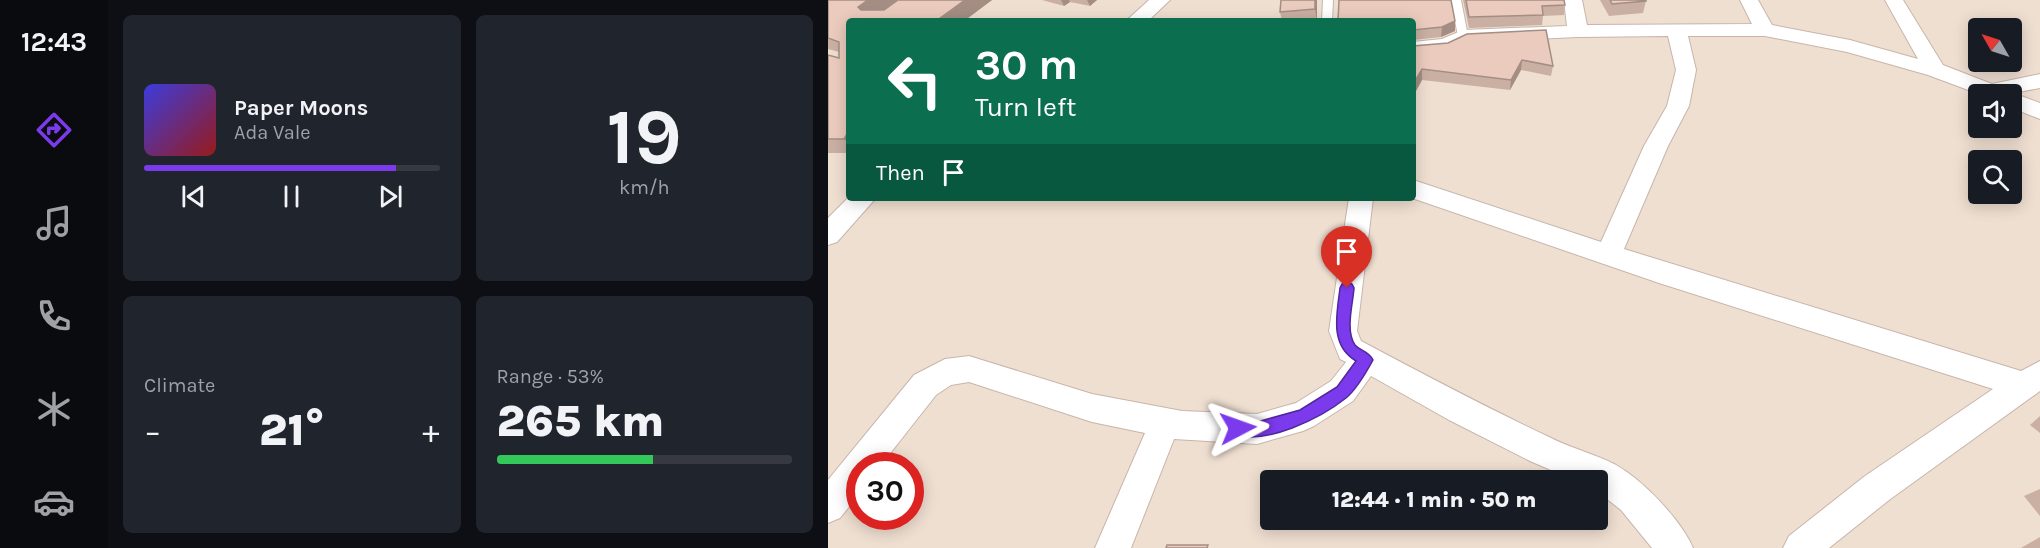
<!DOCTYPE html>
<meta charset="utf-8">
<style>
body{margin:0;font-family:Karla,sans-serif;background:#20242c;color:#f1f3f6;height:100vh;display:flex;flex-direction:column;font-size:22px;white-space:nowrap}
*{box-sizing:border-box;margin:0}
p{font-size:20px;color:#9ea1a6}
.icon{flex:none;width:33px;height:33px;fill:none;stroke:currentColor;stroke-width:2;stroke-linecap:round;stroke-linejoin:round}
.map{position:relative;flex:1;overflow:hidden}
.panel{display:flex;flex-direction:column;gap:15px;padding:15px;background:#0d0f14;width:720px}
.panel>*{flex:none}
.banner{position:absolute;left:18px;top:18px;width:570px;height:183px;border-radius:6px;box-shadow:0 3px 15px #0003;background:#0b6e4f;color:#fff;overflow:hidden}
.needle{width:39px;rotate:309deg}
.tools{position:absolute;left:1140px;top:18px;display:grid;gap:12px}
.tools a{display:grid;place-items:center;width:54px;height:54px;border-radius:6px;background:#171b24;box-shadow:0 3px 15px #0003;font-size:30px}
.speed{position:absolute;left:18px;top:452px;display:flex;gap:12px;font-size:30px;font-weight:700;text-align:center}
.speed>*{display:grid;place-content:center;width:78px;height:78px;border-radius:50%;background:#171b24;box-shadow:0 3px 15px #0003;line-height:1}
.speed .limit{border:9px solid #d22;background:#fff;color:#111}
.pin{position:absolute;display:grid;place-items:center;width:51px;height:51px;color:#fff;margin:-62px -26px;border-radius:50% 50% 50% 0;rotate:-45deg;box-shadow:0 0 6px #0007}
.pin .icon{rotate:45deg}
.me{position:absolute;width:66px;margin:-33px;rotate:86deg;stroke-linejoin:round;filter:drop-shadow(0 0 4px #0008)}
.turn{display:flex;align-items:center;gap:21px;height:126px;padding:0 30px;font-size:27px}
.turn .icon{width:78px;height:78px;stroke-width:2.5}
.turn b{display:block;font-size:42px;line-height:51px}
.then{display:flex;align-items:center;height:57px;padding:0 30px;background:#0003;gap:12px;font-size:22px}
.big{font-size:45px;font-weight:800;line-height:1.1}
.panel .tile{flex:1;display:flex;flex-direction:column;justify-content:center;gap:9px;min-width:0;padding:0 21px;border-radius:9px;background:#20242c}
.panel .dial{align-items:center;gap:0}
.dial b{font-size:78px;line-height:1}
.song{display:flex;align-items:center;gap:18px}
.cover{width:72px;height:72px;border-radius:9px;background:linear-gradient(135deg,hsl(240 70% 55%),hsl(0 70% 35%))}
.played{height:6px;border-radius:3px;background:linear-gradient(90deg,#7c3aed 85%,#363941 85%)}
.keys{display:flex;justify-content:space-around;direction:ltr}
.heat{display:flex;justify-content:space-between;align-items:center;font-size:33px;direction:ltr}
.charge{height:9px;border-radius:4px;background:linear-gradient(90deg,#34c759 53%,#363941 0)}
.panel .tiles{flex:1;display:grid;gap:15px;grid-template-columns:repeat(2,1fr)}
.trip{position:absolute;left:432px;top:470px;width:348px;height:60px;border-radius:6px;background:#171b24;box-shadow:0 3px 15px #0003;font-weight:800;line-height:60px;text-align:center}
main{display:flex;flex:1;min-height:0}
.tab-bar{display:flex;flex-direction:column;width:108px;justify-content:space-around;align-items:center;background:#090b0e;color:#9ea1a6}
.tab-bar .icon{width:42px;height:42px}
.tab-bar .selected{color:#7c3aed}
.tab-bar b{font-size:27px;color:#f1f3f6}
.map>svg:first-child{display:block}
</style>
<main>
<nav class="tab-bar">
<b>12:43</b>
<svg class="icon selected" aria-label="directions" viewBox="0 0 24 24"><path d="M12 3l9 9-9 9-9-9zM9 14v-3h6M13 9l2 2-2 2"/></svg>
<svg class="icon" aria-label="music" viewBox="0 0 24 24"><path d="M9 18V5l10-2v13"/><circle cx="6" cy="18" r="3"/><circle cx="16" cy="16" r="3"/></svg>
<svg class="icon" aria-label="phone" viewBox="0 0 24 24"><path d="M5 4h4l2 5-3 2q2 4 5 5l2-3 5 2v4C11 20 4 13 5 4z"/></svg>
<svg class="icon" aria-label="climate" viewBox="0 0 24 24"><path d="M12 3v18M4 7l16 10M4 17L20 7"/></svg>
<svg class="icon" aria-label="car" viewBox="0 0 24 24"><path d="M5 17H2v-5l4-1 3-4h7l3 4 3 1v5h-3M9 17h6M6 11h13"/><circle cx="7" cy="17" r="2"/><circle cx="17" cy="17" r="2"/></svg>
</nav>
<section class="panel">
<div class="tiles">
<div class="tile">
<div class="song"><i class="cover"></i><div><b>Paper Moons</b><p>Ada Vale</p></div></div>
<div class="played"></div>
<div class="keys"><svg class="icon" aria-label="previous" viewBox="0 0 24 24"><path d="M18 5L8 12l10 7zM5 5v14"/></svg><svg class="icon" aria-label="pause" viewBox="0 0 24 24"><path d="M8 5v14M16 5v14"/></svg><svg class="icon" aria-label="next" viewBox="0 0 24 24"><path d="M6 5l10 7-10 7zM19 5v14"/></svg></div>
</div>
<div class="tile dial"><b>19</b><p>km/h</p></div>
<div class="tile"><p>Climate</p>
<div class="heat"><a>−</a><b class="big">21°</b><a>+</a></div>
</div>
<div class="tile"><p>Range · 53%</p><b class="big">265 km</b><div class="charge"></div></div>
</div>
</section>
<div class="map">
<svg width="1212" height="548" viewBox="0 0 1212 548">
<rect width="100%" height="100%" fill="#f9eee2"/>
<path fill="#efdfd1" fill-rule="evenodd" d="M0,0H1212V548H0ZM21,21H585V198H21ZM1150,28H1184V62H1150ZM1150,94H1184V128H1150ZM1150,160H1184V194H1150ZM32,465H82V516H32ZM442,480H770V519H442Z"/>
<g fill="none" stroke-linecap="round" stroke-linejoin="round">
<defs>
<g id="lane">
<path d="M495,0H505L504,21H494Z"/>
<path d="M623,0H633L640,36L639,38H631L630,36Z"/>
</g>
<g id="street">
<path d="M321,0H342L320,21H298Z"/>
<path d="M736,0H754L759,25L924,24L912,0H930L944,25L1022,40L1090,59L1057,0H1075L1115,65L1164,84L1212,74V88L1185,93L1212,103V119L1184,108V94H1151L1100,75L1019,52L937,36H860L868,70L861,106L840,146L796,249L1193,371L1212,361V391L1061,500L1001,548H955L961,536L1037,476L1165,389L831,283L584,198L585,180L773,242L816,146L839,106L848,70L840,36L750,37L638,42L620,51L585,54V42L614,39L635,30L739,26Z"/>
<path d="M21,197L48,198L9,242L0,245V218Z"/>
<path d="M521,198H545L529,331L533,341C595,374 657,407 721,437C742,448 767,454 788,465C815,480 853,520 865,548H824L793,510L770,492V480H746L702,461L621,420L543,376L525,401L486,426L475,431L429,444L346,439L303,548H267L317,433L264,422L141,382L123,385L108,395L53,465H32V493L12,518L0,523V480L86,375L117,359L141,356L264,394L354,411L429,414L468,403L503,381L518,362L512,359L501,331Z"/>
</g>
</defs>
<use href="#lane" stroke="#c8b5aa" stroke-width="2"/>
<use href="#street" stroke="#c8b5aa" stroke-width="2"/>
<use href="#lane" fill="#fff" fill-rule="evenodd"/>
<use href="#street" fill="#fff" fill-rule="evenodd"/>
</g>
<g fill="#caafa3">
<path d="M0,0H164L136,21H21V153H0V55L11,58V52L0,49Z"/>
<path d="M214,0H269L262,6L242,2L236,6Z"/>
<path d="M489,0V21H454L452,12Z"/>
<path d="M635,0H736L737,5L736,15L715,16L714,25L641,28Z"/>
<path d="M772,0H818V1L815,13L781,16Z"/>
<path d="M585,21H627V31L613,37L585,40Z"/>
<path d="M620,43L725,66L723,76L693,70L682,90L594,80L588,91L585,90V46Z"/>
<path d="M1212,416V433L1202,425Z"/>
<path d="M1212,489V516L1196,496Z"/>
<path d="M1212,537V548H1193Z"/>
</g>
<g fill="#a48e84">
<path d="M40,0H69L41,21L30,7Z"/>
<path d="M137,0H164L136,21H108Z"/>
<path d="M233,0H241L242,2L236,6Z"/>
<path d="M259,0H269L262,6Z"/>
<path d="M487,0H489V21L487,9Z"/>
<path d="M627,21V31L613,37L614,27Z"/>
<path d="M694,60L693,70L682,90L683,80Z"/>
<path d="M594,69V80L588,91L587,81Z"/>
<path d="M21,131V144L16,139Z"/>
</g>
<g fill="#ebcbbd" stroke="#a48e84" stroke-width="1.5">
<path d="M0,0H40L30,7L33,10H56L70,0H137L108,21H21V131L16,139H0V55L11,58V42L0,38Z"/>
<path d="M453,0H487V9L452,12Z"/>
<path d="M511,0H623L627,21L614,27L585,30V21H510Z"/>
<path d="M638,0H736L737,5L714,6L715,15L641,17Z"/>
<path d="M782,0H818V1L784,4Z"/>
<path d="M718,30L725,66L694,60L683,80L594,69L587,81L585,80V46L620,43L639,34Z"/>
<path d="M339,545H380L379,548H338Z"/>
</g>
<path fill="#7c3aed" stroke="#51269a" stroke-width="1.5" d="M519,282L524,284L526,288C525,304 517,330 527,345C532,351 541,351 545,360C539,371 528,390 518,398C493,418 437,446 405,434L402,428L405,423L410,421L429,422L472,410L509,387L528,361C501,345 509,314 512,288L514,284Z"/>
</svg>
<div class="tools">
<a><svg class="needle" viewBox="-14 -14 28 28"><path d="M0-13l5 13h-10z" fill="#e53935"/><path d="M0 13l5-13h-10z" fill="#9ea1a6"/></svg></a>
<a><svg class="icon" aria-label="sound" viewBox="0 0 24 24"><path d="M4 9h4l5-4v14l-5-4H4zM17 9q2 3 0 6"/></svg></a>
<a><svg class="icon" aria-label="search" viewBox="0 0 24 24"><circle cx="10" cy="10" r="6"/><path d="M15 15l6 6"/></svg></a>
</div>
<div class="speed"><div class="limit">30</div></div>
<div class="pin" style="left:519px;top:288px;background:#d93025"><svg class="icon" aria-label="arrive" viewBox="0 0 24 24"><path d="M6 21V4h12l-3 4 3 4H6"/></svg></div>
<svg class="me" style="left:410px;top:428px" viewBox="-20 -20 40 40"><path d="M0-17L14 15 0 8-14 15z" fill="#7c3aed" stroke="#fff" stroke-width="4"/></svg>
<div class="trip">12:44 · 1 min · 50 m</div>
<div class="banner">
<div class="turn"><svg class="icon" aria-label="left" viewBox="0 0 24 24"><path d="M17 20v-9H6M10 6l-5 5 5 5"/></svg><div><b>30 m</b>Turn left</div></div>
<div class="then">Then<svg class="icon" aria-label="arrive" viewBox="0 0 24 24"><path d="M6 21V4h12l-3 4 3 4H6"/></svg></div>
</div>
</div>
</main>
